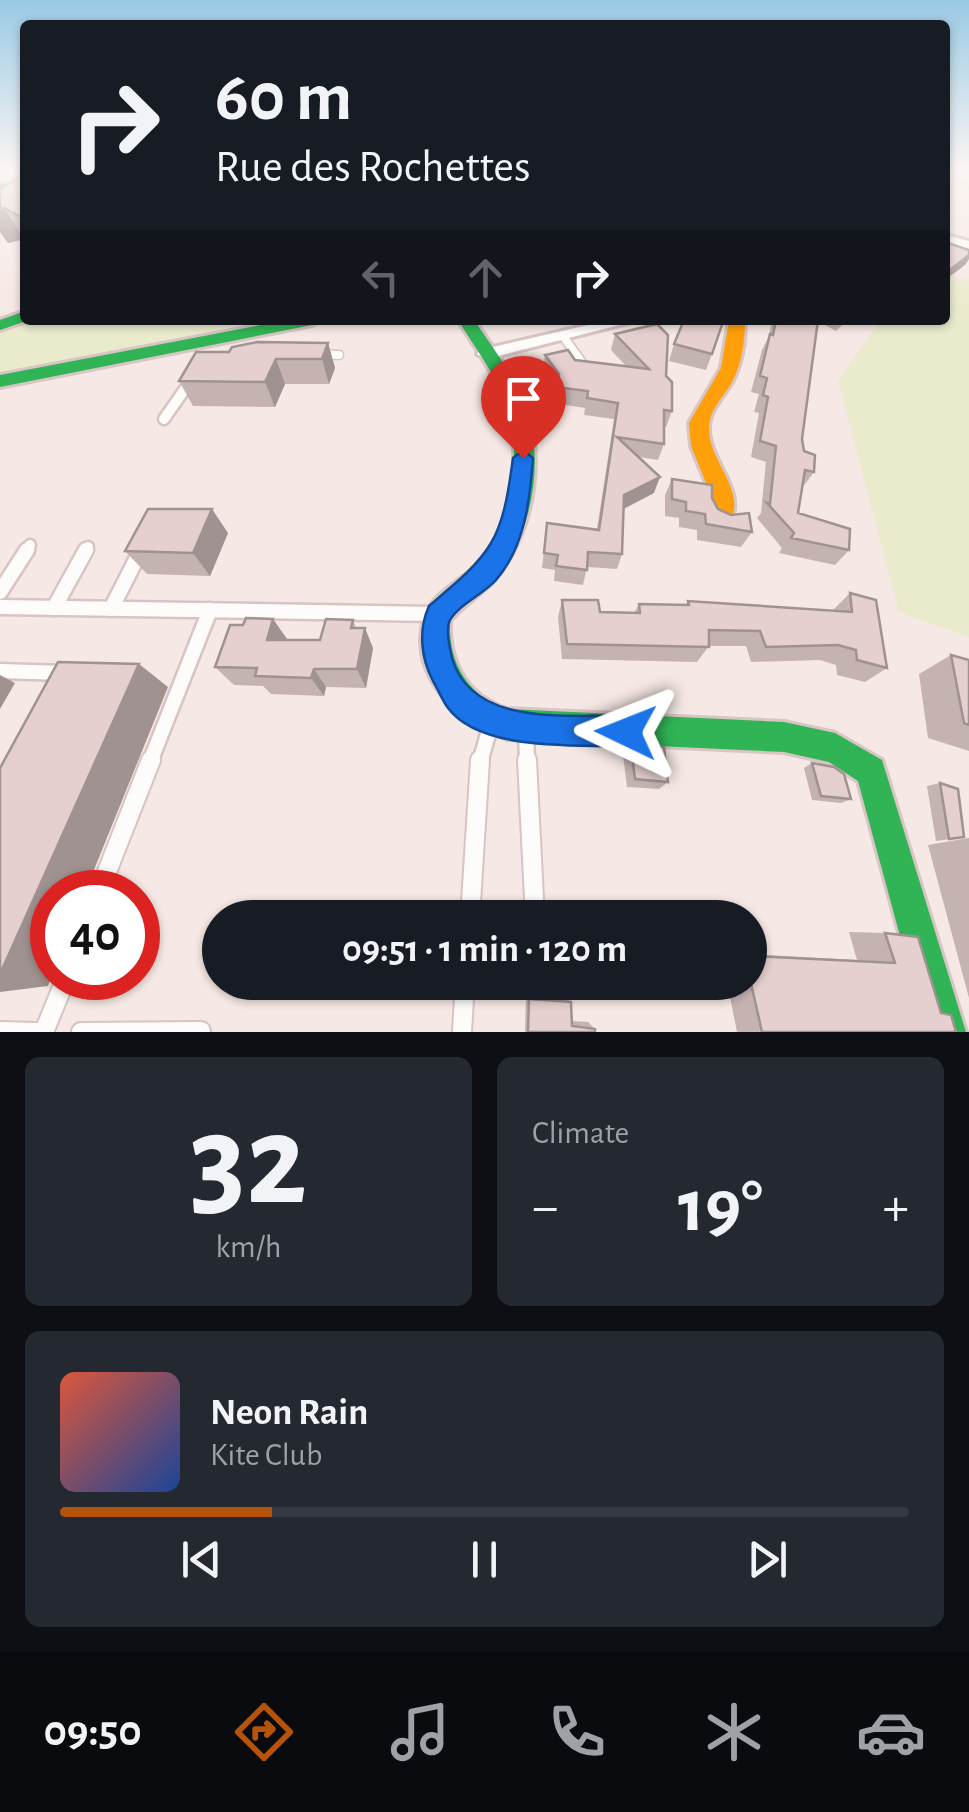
<!DOCTYPE html>
<meta charset="utf-8">
<style>
body{margin:0;font-family:"Alegreya Sans",sans-serif;background:#242831;color:#f1f3f6;height:100vh;display:flex;flex-direction:column;font-size:38px;white-space:nowrap}
*{box-sizing:border-box;margin:0}
p{font-size:32px;color:#9ea1a6}
.icon{flex:none;width:55px;height:55px;fill:none;stroke:currentColor;stroke-width:2;stroke-linecap:round;stroke-linejoin:round}
.map{position:relative;height:1032px;overflow:hidden}
.side{display:flex;flex-direction:column;gap:25px;padding:25px;background:#0d0f14;flex:1}
.side>*{flex:none}
.guide{position:absolute;left:20px;top:20px;width:930px;height:305px;border-radius:10px;box-shadow:0 2px 8px #0004;background:#171b24;color:#f1f3f6;overflow:hidden}
.speed{position:absolute;left:30px;top:870px;display:flex;gap:20px;font-size:50px;font-weight:700;text-align:center}
.speed>*{display:grid;place-content:center;width:130px;height:130px;border-radius:50%;background:#171b24;box-shadow:0 2px 8px #0004;line-height:1}
.speed .limit{border:15px solid #d22;background:#fff;color:#111}
.pin{position:absolute;display:grid;place-items:center;width:85px;height:85px;color:#fff;margin:-102px -42px;border-radius:50% 50% 50% 0;rotate:-45deg;box-shadow:0 0 10px #0007}
.pin .icon{rotate:45deg}
.me{position:absolute;width:110px;margin:-55px;rotate:272deg;stroke-linejoin:round;filter:drop-shadow(0 0 8px #0008)}
.turn{display:flex;align-items:center;gap:35px;height:210px;padding:0 30px;font-size:45px}
.turn .icon{width:130px;height:130px;stroke-width:2.5}
.turn b{display:block;font-size:70px;line-height:85px}
.lanes{display:flex;align-items:center;height:95px;padding:0 30px;background:#0003;justify-content:center;gap:50px;direction:ltr}
.lanes .off{opacity:.35}
.big{font-size:75px;font-weight:700;line-height:1.1}
.side .widget{flex:1;display:flex;flex-direction:column;justify-content:center;gap:15px;min-width:0;padding:0 35px;border-radius:15px;background:#242831}
.side .dial{align-items:center;gap:0}
.dial b{font-size:130px;line-height:1}
.song{display:flex;align-items:center;gap:30px}
.cover{width:120px;height:120px;border-radius:15px;background:linear-gradient(135deg,hsl(10 70% 55%),hsl(220 70% 35%))}
.played{height:10px;border-radius:5px;background:linear-gradient(90deg,#b45309 25%,#363941 25%)}
.keys{display:flex;justify-content:space-around;direction:ltr}
.heat{display:flex;justify-content:space-between;align-items:center;font-size:55px;direction:ltr}
.side .tiles{flex:1;display:grid;gap:25px;grid-template-columns:1fr 1fr}
.widget:last-child{grid-column:span 2}
.trip{position:absolute;left:202px;top:900px;width:565px;height:100px;border-radius:50px;background:#171b24;box-shadow:0 2px 8px #0004;font-weight:700;line-height:100px;text-align:center}
.tabs{display:flex;height:160px;justify-content:space-around;align-items:center;background:#090b0e;color:#9ea1a6}
.tabs .icon{width:70px;height:70px}
.tabs .selected{color:#b45309}
.tabs b{font-size:45px;color:#f1f3f6}
.map>svg:first-child{display:block}
</style>
<div class="map">
<svg width="969" height="1032" viewBox="0 0 969 1032">
<rect width="100%" height="100%" fill="#f6e8e4"/>
<g fill="#eaeacd">
<path d="M945,278L969,279V637L899,612L838,381L881,320H945Z"/>
<path d="M31,320H268L0,373V331Z"/>
</g>
<g fill="none" stroke-linecap="round" stroke-linejoin="round">
<path stroke="#c5e9de" stroke-width="4" d="M956,178L969,189"/>
<defs>
<g id="lane-far3">
<path d="M563,336L588,371"/>
<path d="M317,354L339,355"/>
<path d="M183,391L191,379"/>
</g>
<g id="lane-far2">
<path d="M164,419L185,389"/>
<path d="M25,553L30,545"/>
<path d="M85,553L88,547"/>
</g>
<g id="lane-far1">
<path d="M0,592L27,550"/>
<path d="M0,607L436,614"/>
<path d="M54,608L86,550"/>
<path d="M111,609L141,550"/>
<path d="M0,671L65,673"/>
<path d="M526,732L527,762"/>
<path d="M150,762L210,610"/>
<path d="M480,762L491,724"/>
</g>
<g id="lane">
<path d="M527,760L535,918"/>
<path d="M99,892L151,760"/>
<path d="M470,918L480,760"/>
<path d="M0,1031L37,1032"/>
<path d="M44,1032L66,978"/>
<path d="M81,1032L201,1031"/>
<path d="M462,1032L465,982"/>
</g>
<g id="street">
<path d="M945,235L969,241V249L945,243Z"/>
<path d="M610,320H639L486,359L477,354L480,350Z"/>
</g>
<g id="fast">
<path d="M25,181V187L0,190V184Z"/>
<path d="M25,311V320H29L0,330V320Z"/>
<path d="M287,320H320L312,325L0,387V375Z"/>
<path d="M458,320H474C491,345 510,370 522,398C546,454 535,525 499,574C486,592 464,603 450,621C448,662 467,696 507,709L784,722L835,733L882,760L966,1032H926L858,781L829,762L784,752L507,739C458,723 409,676 424,619C431,594 460,582 477,565C516,525 523,450 504,399C493,371 474,346 458,320Z"/>
</g>
<path id="slow" d="M729,320H745C745,341 742,363 732,382C723,398 708,410 709,431C710,461 745,490 731,520H715L709,490L691,446L689,423L721,368Z"/>
</defs>
<use href="#lane-far3" stroke="#d7c4c3" stroke-width="11"/>
<use href="#lane-far2" stroke="#d7c4c3" stroke-width="15"/>
<use href="#lane-far1" stroke="#d7c4c3" stroke-width="19"/>
<use href="#lane" stroke="#d7c4c3" stroke-width="22"/>
<use href="#street" stroke="#d7c4c3" stroke-width="6"/>
<use href="#fast" stroke="#d8c5c4" stroke-width="6"/>
<use href="#slow" stroke="#d8c5c4" stroke-width="6"/>
<use href="#lane-far3" stroke="#fefcfb" stroke-width="8"/>
<use href="#lane-far2" stroke="#fefcfb" stroke-width="10"/>
<use href="#lane-far1" stroke="#fefcfb" stroke-width="14"/>
<use href="#lane" stroke="#fefcfb" stroke-width="18"/>
<use href="#street" fill="#fefcfb" fill-rule="evenodd"/>
<use href="#fast" fill="#30b455" fill-rule="evenodd"/>
<use href="#slow" fill="#ff9f0a" fill-rule="evenodd"/>
</g>
<g fill="#c5b3b2">
<path d="M25,176V239L8,243L0,190Z"/>
<path d="M772,320H847L836,331L818,321L802,439L804,451L814,472L802,488L798,513L849,550L835,565L779,553L782,548L757,518L761,513L766,462L751,457L759,413L754,412L759,394L751,392L762,350L769,336Z"/>
<path d="M615,334L666,376L672,411L666,427H664V444L658,460L639,457L654,493L624,509L622,554L617,569L587,567L583,585L554,581L555,570L542,568L547,523L597,529L614,419L584,415L585,408L553,403L555,388L543,372L545,355L626,366L611,350Z"/>
<path d="M328,343L335,368L329,384H285L275,407L193,406L179,381L229,352Z"/>
<path d="M674,344L712,354L706,370L669,361Z"/>
<path d="M672,479L712,498L718,509L752,532L741,547L697,540V530L679,527V518L665,516V495Z"/>
<path d="M228,533L210,576L147,574L125,551Z"/>
<path d="M850,593L887,668L865,682L837,675L836,665L820,660L751,662L746,646H709L697,662L562,659L558,617L562,600L600,612L634,613L639,604L685,605L688,601L832,611Z"/>
<path d="M273,619L287,640H320L353,620L356,628L373,648L366,688L326,687L324,696L271,694L263,686L234,685L215,667L243,625Z"/>
<path d="M951,655L969,660V751L928,738L919,674Z"/>
<path d="M631,746L668,782L659,789L627,787L623,755Z"/>
<path d="M812,763L851,799L841,803L812,800L804,768Z"/>
<path d="M940,783L964,837L936,841L927,786Z"/>
<path d="M968,838H969V998L928,845Z"/>
<path d="M849,932L885,933L940,1013L956,1032H737L727,982H750V954L857,960Z"/>
<path d="M526,994L566,997L571,1002L572,1021L588,1022L595,1029V1032H525Z"/>
</g>
<g fill="#a09291">
<path d="M4,208L24,239L8,243L0,232V209Z"/>
<path d="M969,255V259L965,265L945,280V274Z"/>
<path d="M328,343L335,368L329,384L322,359Z"/>
<path d="M276,359L285,384L275,407L265,382Z"/>
<path d="M660,477L654,493L619,511L624,495Z"/>
<path d="M212,509L228,533L210,576L193,553Z"/>
<path d="M273,619L287,639L281,659L267,640Z"/>
<path d="M365,628L373,648L366,688L357,669Z"/>
<path d="M139,664L168,687L85,892H52V974L48,986L0,992V974Z"/>
<path d="M314,669L326,687L324,696L311,678Z"/>
<path d="M0,675L15,683L0,709Z"/>
</g>
<g fill="#e5d0cf" stroke="#a09291" stroke-width="2.5">
<path d="M21,175L25,176V216H19L4,208L0,209V190Z"/>
<path d="M945,242L969,250V255L946,273Z"/>
<path d="M684,320H715L723,322L712,354L674,344Z"/>
<path d="M776,320H818L802,439L804,451L815,455L814,472L805,470L798,513L850,529L849,550L791,538L794,533L767,503L770,504L776,446L760,441L768,397L763,395L767,378L760,376L770,334L773,335Z"/>
<path d="M657,324L668,335L666,376L672,382V411L664,410V444L617,437L660,477L624,495L622,554L588,552L587,570L556,566L558,555L544,553L547,523L599,530L618,403L587,398L588,391L555,387L559,374L545,355L568,350L575,360L649,369L615,334Z"/>
<path d="M257,342L328,343L322,359H276L265,382L179,381L196,352H229L232,347Z"/>
<path d="M672,479L712,485V498L718,509L731,515L749,513L752,532L706,524L705,514L686,511V502L672,499Z"/>
<path d="M148,509H212L193,553L125,551Z"/>
<path d="M850,593L876,600L887,668L857,660L856,650L838,645L766,647L760,631L709,630V647L567,644L562,600H598L600,612L640,613L639,604L689,605L688,601L852,612Z"/>
<path d="M246,618L273,619L267,640H320L326,619L353,620L351,628H365L357,669H314L311,678L255,676L257,668L215,667L230,625H243Z"/>
<path d="M951,655L969,660V725L964,723Z"/>
<path d="M58,662L139,664L0,974V768Z"/>
<path d="M631,746L664,747L668,782L635,779Z"/>
<path d="M812,763L834,767L844,774L851,799L821,796Z"/>
<path d="M940,783L958,789L964,837L949,839Z"/>
<path d="M885,933L918,937L941,1013L951,1015L956,1032H762L750,979V956L895,963Z"/>
<path d="M529,999L571,1002L572,1026L595,1029V1032H528Z"/>
</g>
<linearGradient id="sky" x2="0" y2="1"><stop stop-color="#9ac9e4"/><stop offset="0.54" stop-color="#fbf5f3"/><stop offset="1" stop-color="#fbf5f3" stop-opacity="0"/></linearGradient>
<rect width="969" height="313" fill="url(#sky)"/>
<path fill="#1a73e8" stroke="#114b97" stroke-width="2.5" d="M523,450L533,458C530,499 525,547 496,580C484,594 459,604 450,620C445,630 450,648 452,658C472,728 570,714 626,716L637,721L642,732L637,742L626,747C577,744 481,752 448,708C442,700 438,689 433,681C421,658 418,630 429,606C493,552 502,542 513,458Z"/>
</svg>
<div class="speed"><div class="limit">40</div></div>
<div class="pin" style="left:523px;top:458px;background:#d93025"><svg class="icon" aria-label="arrive" viewBox="0 0 24 24"><path d="M6 21V4h12l-3 4 3 4H6"/></svg></div>
<svg class="me" style="left:626px;top:732px" viewBox="-20 -20 40 40"><path d="M0-17L14 15 0 8-14 15z" fill="#1a73e8" stroke="#fff" stroke-width="4"/></svg>
<div class="trip">09:51 · 1 min · 120 m</div>
<div class="guide">
<div class="turn"><svg class="icon" aria-label="right" viewBox="0 0 24 24"><path d="M7 20v-9h11M14 6l5 5-5 5"/></svg><div><b>60 m</b>Rue des Rochettes</div></div>
<div class="lanes"><svg class="icon off" aria-label="left" viewBox="0 0 24 24"><path d="M17 20v-9H6M10 6l-5 5 5 5"/></svg><svg class="icon off" aria-label="ahead" viewBox="0 0 24 24"><path d="M12 20V5M6 11l6-6 6 6"/></svg><svg class="icon" aria-label="right" viewBox="0 0 24 24"><path d="M7 20v-9h11M14 6l5 5-5 5"/></svg></div>
</div>
</div>
<section class="side">
<div class="tiles">
<div class="widget dial"><b>32</b><p>km/h</p></div>
<div class="widget"><p>Climate</p>
<div class="heat"><a>−</a><b class="big">19°</b><a>+</a></div>
</div>
<div class="widget">
<div class="song"><i class="cover"></i><div><b>Neon Rain</b><p>Kite Club</p></div></div>
<div class="played"></div>
<div class="keys"><svg class="icon" aria-label="previous" viewBox="0 0 24 24"><path d="M18 5L8 12l10 7zM5 5v14"/></svg><svg class="icon" aria-label="pause" viewBox="0 0 24 24"><path d="M8 5v14M16 5v14"/></svg><svg class="icon" aria-label="next" viewBox="0 0 24 24"><path d="M6 5l10 7-10 7zM19 5v14"/></svg></div>
</div>
</div>
</section>
<nav class="tabs">
<b>09:50</b>
<svg class="icon selected" aria-label="directions" viewBox="0 0 24 24"><path d="M12 3l9 9-9 9-9-9zM9 14v-3h6M13 9l2 2-2 2"/></svg>
<svg class="icon" aria-label="music" viewBox="0 0 24 24"><path d="M9 18V5l10-2v13"/><circle cx="6" cy="18" r="3"/><circle cx="16" cy="16" r="3"/></svg>
<svg class="icon" aria-label="phone" viewBox="0 0 24 24"><path d="M5 4h4l2 5-3 2q2 4 5 5l2-3 5 2v4C11 20 4 13 5 4z"/></svg>
<svg class="icon" aria-label="climate" viewBox="0 0 24 24"><path d="M12 3v18M4 7l16 10M4 17L20 7"/></svg>
<svg class="icon" aria-label="car" viewBox="0 0 24 24"><path d="M5 17H2v-5l4-1 3-4h7l3 4 3 1v5h-3M9 17h6M6 11h13"/><circle cx="7" cy="17" r="2"/><circle cx="17" cy="17" r="2"/></svg>
</nav>
